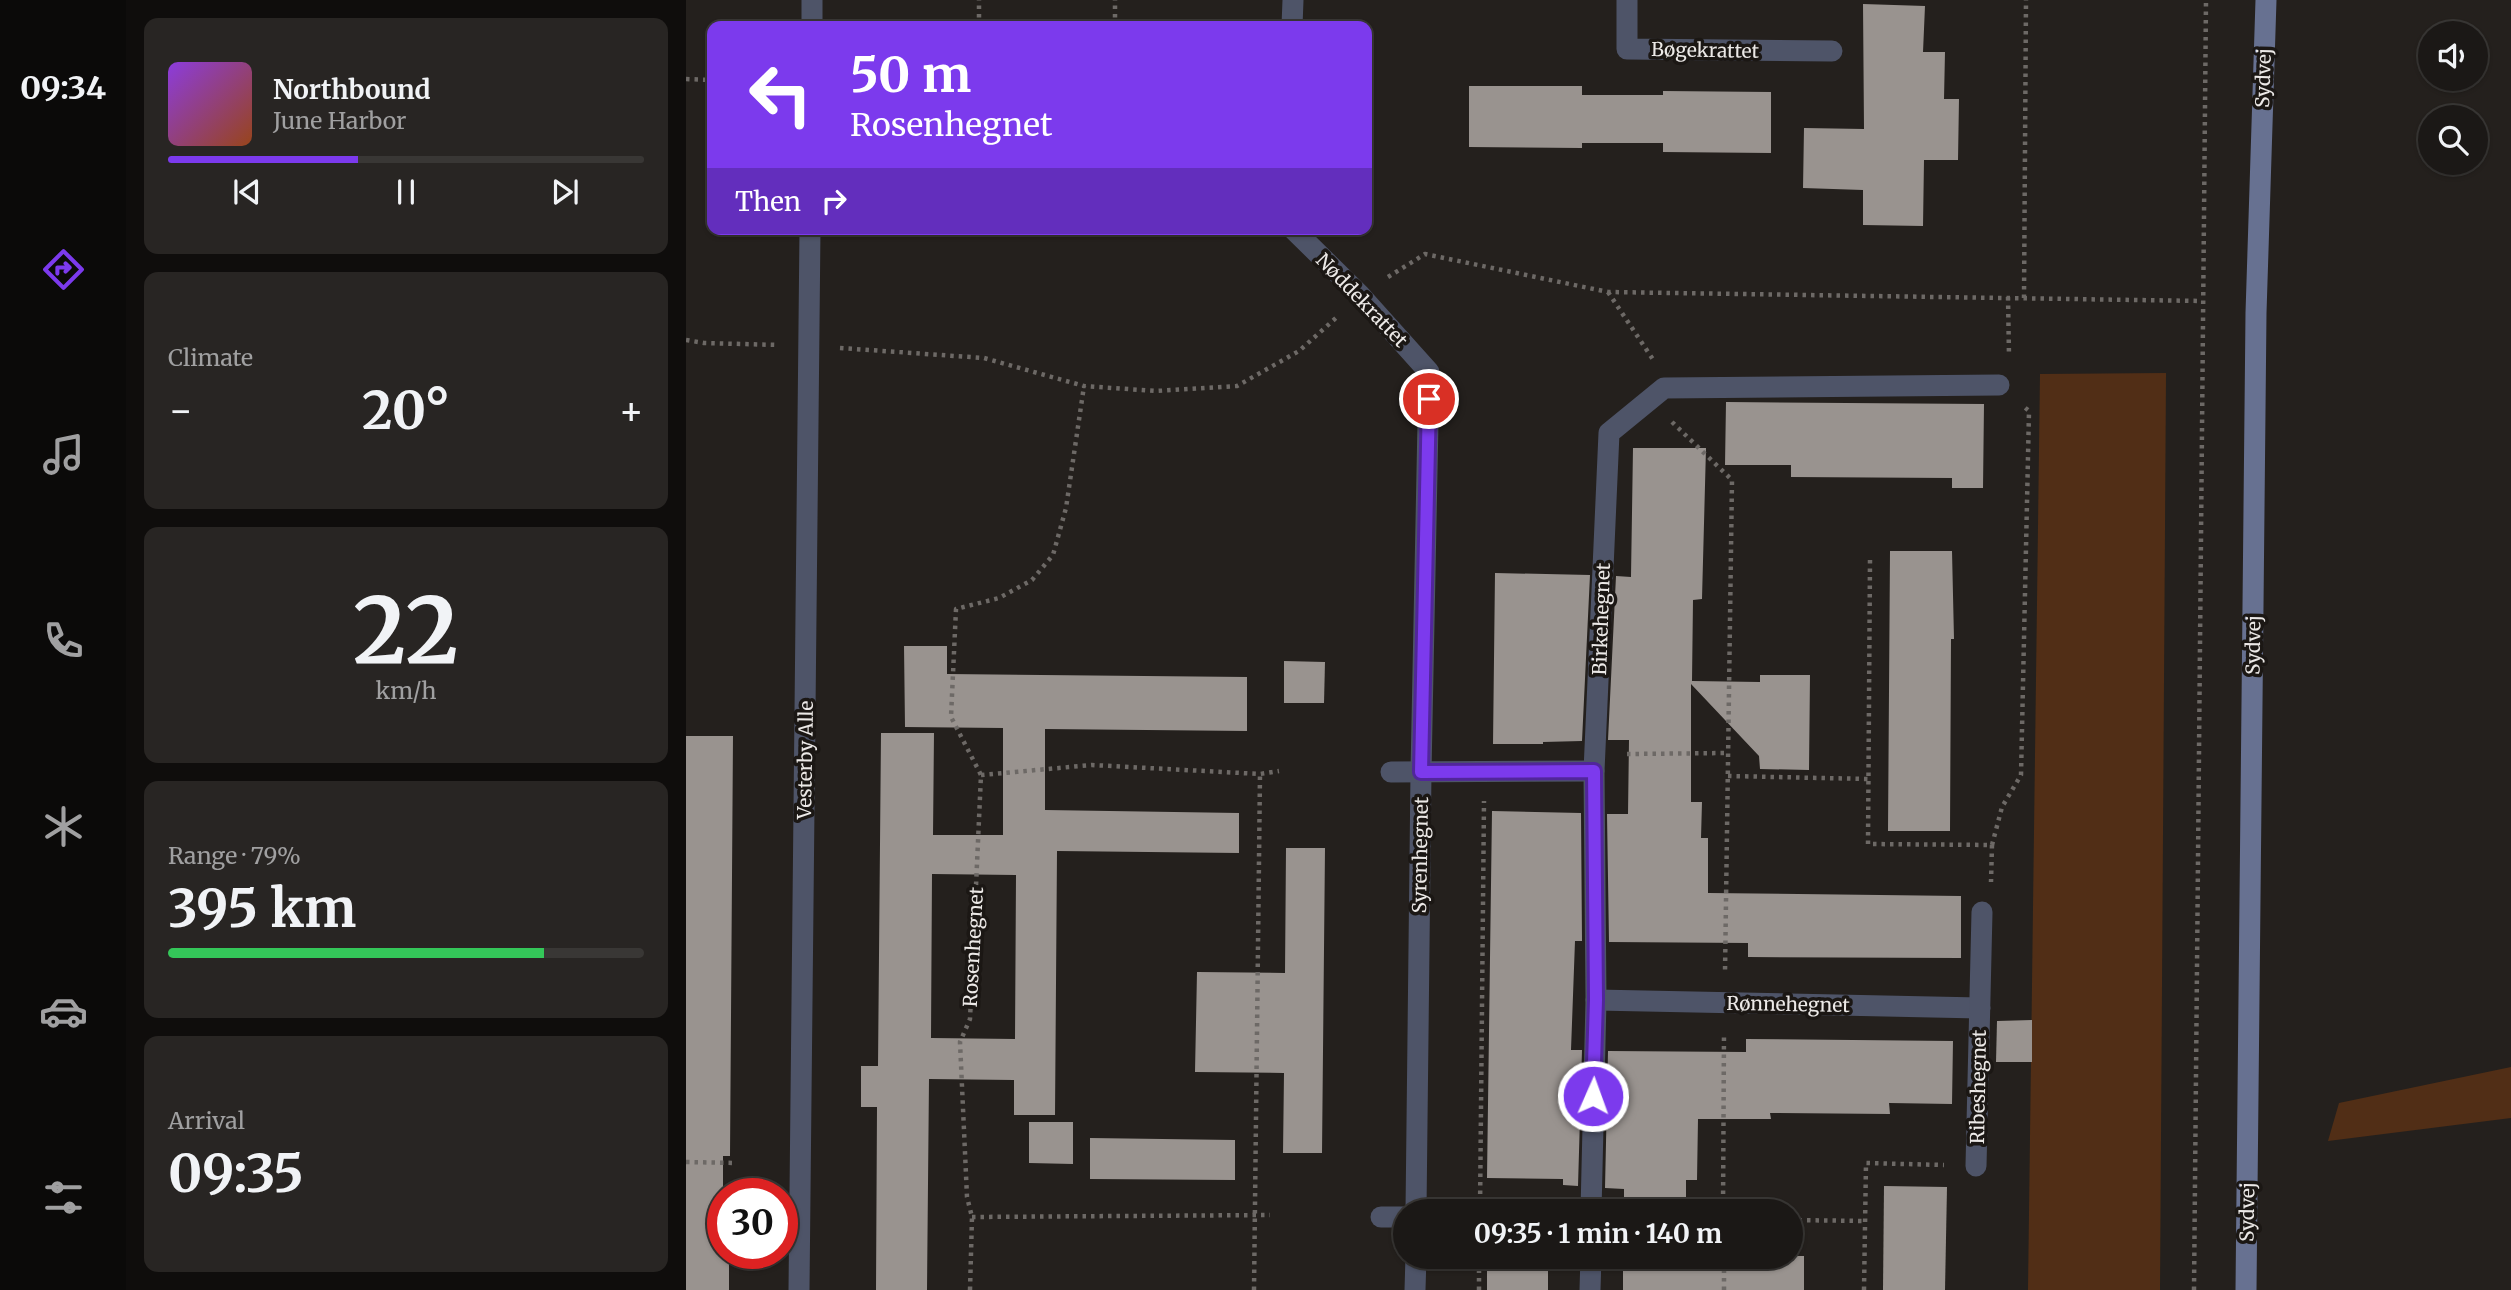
<!DOCTYPE html>
<meta charset="utf-8">
<style>
body{margin:0;font-family:Merriweather,serif;background:#282523;color:#f1f3f6;height:100vh;display:flex;flex-direction:column;font-size:26px;white-space:nowrap}
*{box-sizing:border-box;margin:0}
p{font-size:23px;color:#a0a0a1}
.icon{flex:none;width:38px;height:38px;fill:none;stroke:currentColor;stroke-width:2;stroke-linecap:round;stroke-linejoin:round}
.map{position:relative;flex:1;overflow:hidden}
.sheet{display:flex;flex-direction:column;gap:18px;padding:18px;background:#0f0d0c;width:560px}
.sheet>*{flex:none}
.hud{position:absolute;left:21px;top:21px;width:665px;height:214px;border-radius:14px;box-shadow:0 2px 5px #0004,0 0 0 2px #393735;background:#7c3aed;color:#fff;overflow:hidden}
.controls{position:absolute;left:1732px;top:21px;display:grid;gap:14px}
.controls a{display:grid;place-items:center;width:70px;height:70px;border-radius:50%;background:#1b1816;box-shadow:0 2px 5px #0004,0 0 0 2px #393735;font-size:35px}
.speed{position:absolute;left:21px;top:1178px;display:flex;gap:14px;font-size:35px;font-weight:700;text-align:center}
.speed>*{display:grid;place-content:center;width:91px;height:91px;border-radius:50%;background:#1b1816;box-shadow:0 2px 5px #0004,0 0 0 2px #393735;line-height:1}
.speed .limit{border:10px solid #d22;background:#fff;color:#111}
.pin{position:absolute;display:grid;place-items:center;width:60px;height:60px;color:#fff;margin:-30px;border:4px solid #fff;border-radius:50%;box-shadow:0 2px 7px #0007}
.me{position:absolute;width:77px;margin:-38px;rotate:2deg;stroke-linejoin:round;filter:drop-shadow(0 0 5px #0008)}
.turn{display:flex;align-items:center;gap:24px;height:147px;padding:0 28px;font-size:32px}
.turn .icon{width:91px;height:91px;stroke-width:2.5}
.turn b{display:block;font-size:49px;line-height:60px}
.then{display:flex;align-items:center;height:66px;padding:0 28px;background:#0003;gap:14px;font-size:26px}
.big{font-size:52px;font-weight:700;line-height:1.1}
.sheet .card{flex:1;display:flex;flex-direction:column;justify-content:center;gap:10px;min-width:0;padding:0 24px;border-radius:14px;background:#282523}
.sheet .dial{align-items:center;gap:0}
.dial b{font-size:91px;line-height:1}
.song{display:flex;align-items:center;gap:21px}
.cover{width:84px;height:84px;border-radius:10px;background:linear-gradient(135deg,hsl(270 70% 55%),hsl(20 70% 35%))}
.played{height:7px;border-radius:4px;background:linear-gradient(90deg,#7c3aed 40%,#393735 40%)}
.keys{display:flex;justify-content:space-around;direction:ltr}
.heat{display:flex;justify-content:space-between;align-items:center;font-size:38px;direction:ltr}
.charge{height:10px;border-radius:5px;background:linear-gradient(90deg,#34c759 79%,#393735 0)}
.trip{position:absolute;left:707px;top:1199px;width:410px;height:70px;border-radius:35px;background:#1b1816;box-shadow:0 2px 5px #0004,0 0 0 2px #393735;font-weight:700;line-height:70px;text-align:center}
main{display:flex;flex:1;min-height:0}
.tabs{display:flex;flex-direction:column;width:126px;justify-content:space-around;align-items:center;background:#0b0a09;color:#a0a0a1}
.tabs .icon{width:49px;height:49px}
.tabs .active{color:#7c3aed}
.tabs b{font-size:32px;color:#f1f3f6}
.map>svg:first-child{display:block}
</style>
<main>
<nav class="tabs">
<b>09:34</b>
<svg class="icon active" aria-label="directions" viewBox="0 0 24 24"><path d="M12 3l9 9-9 9-9-9zM9 14v-3h6M13 9l2 2-2 2"/></svg>
<svg class="icon" aria-label="music" viewBox="0 0 24 24"><path d="M9 18V5l10-2v13"/><circle cx="6" cy="18" r="3"/><circle cx="16" cy="16" r="3"/></svg>
<svg class="icon" aria-label="phone" viewBox="0 0 24 24"><path d="M5 4h4l2 5-3 2q2 4 5 5l2-3 5 2v4C11 20 4 13 5 4z"/></svg>
<svg class="icon" aria-label="climate" viewBox="0 0 24 24"><path d="M12 3v18M4 7l16 10M4 17L20 7"/></svg>
<svg class="icon" aria-label="car" viewBox="0 0 24 24"><path d="M5 17H2v-5l4-1 3-4h7l3 4 3 1v5h-3M9 17h6M6 11h13"/><circle cx="7" cy="17" r="2"/><circle cx="17" cy="17" r="2"/></svg>
<svg class="icon" aria-label="filters" viewBox="0 0 24 24"><path d="M4 7h16M4 17h16"/><circle cx="9" cy="7" r="2"/><circle cx="15" cy="17" r="2"/></svg>
</nav>
<section class="sheet">
<div class="card">
<div class="song"><i class="cover"></i><div><b>Northbound</b><p>June Harbor</p></div></div>
<div class="played"></div>
<div class="keys"><svg class="icon" aria-label="previous" viewBox="0 0 24 24"><path d="M18 5L8 12l10 7zM5 5v14"/></svg><svg class="icon" aria-label="pause" viewBox="0 0 24 24"><path d="M8 5v14M16 5v14"/></svg><svg class="icon" aria-label="next" viewBox="0 0 24 24"><path d="M6 5l10 7-10 7zM19 5v14"/></svg></div>
</div>
<div class="card"><p>Climate</p>
<div class="heat"><a>−</a><b class="big">20°</b><a>+</a></div>
</div>
<div class="card dial"><b>22</b><p>km/h</p></div>
<div class="card"><p>Range · 79%</p><b class="big">395 km</b><div class="charge"></div></div>
<div class="card"><p>Arrival</p><b class="big">09:35</b></div>
</section>
<div class="map">
<svg width="1825" height="1290" viewBox="0 0 1825 1290">
<rect width="100%" height="100%" fill="#24201d"/>
<g fill="#512e16">
<path d="M1480,373L1474,1290H1342L1354,374Z"/>
<path d="M1825,1067V1118L1642,1141L1653,1103Z"/>
</g>
<g fill="#99938f" fill-rule="evenodd">
<path d="M1177,4L1239,6L1237,52H1259L1258,99H1273L1272,160H1238L1237,226L1177,225V190L1117,188L1118,128L1178,129Z"/>
<path d="M783,86H896V95H977V91L1085,92V153L977,152V143H896V148L783,147Z"/>
<path d="M1040,402L1298,404L1297,488H1266V478L1105,477V465H1039Z"/>
<path d="M947,448H1020L1016,599L1007,600L1006,681L1074,682V675H1124L1123,770L1074,769L1073,756L1005,684V802H1016L1015,838H1022V893L1275,896V958L1062,957V943L923,942L921,814H942L943,740H922L930,576L945,577Z"/>
<path d="M1204,551H1266L1268,639H1265L1264,831H1202Z"/>
<path d="M809,573L904,575L896,741L857,742V744H807Z"/>
<path d="M218,646H261V674L561,677V731L359,729V810L553,813V853L371,851L369,1115H328V1080L243,1079L241,1290H190L191,1107H175V1066H192L195,733H248L247,835H317V728L219,727ZM246,874L330,875L329,1039L245,1038Z"/>
<path d="M598,661L639,662L638,703H598Z"/>
<path d="M0,736H47L44,1156H37V1253H43V1290H0Z"/>
<path d="M806,811L895,813L896,941H889L885,1050H896L892,1186L877,1185V1179L801,1178Z"/>
<path d="M600,848H639L636,1153H597L598,1073L509,1072L511,972L599,973Z"/>
<path d="M1346,1020V1062H1310L1311,1021Z"/>
<path d="M1060,1039L1267,1041L1266,1104L1203,1103L1204,1114L1084,1113L1085,1119H1012L1011,1180H1000V1211H938V1189L919,1188L922,1051L1060,1052Z"/>
<path d="M343,1122H387V1164L343,1163Z"/>
<path d="M404,1138L549,1140V1180L404,1179Z"/>
<path d="M1198,1186L1261,1187L1259,1290H1197Z"/>
<rect x="801" y="1256" width="61" height="34"/>
<rect x="937" y="1256" width="181" height="34"/>
</g>
<g fill="none" stroke-linecap="round" stroke-linejoin="round">
<g stroke="#6d6966" stroke-width="4.5" stroke-dasharray="3.5 5" stroke-linecap="butt">
<path d="M293,26V0"/>
<path d="M429,26V0"/>
<path d="M0,79L26,80"/>
<path d="M702,277L739,254L922,292L1516,301"/>
<path d="M922,292L968,361"/>
<path d="M1322,297L1323,356"/>
<path d="M1338,298L1340,0"/>
<path d="M0,340L18,343L93,345"/>
<path d="M154,348L298,358L398,386L470,391L551,386L613,351L651,317"/>
<path d="M986,422L1046,480L1039,972"/>
<path d="M1184,560L1182,844L1306,845L1305,882"/>
<path d="M941,754L1042,753"/>
<path d="M295,775L406,765L574,774L593,771"/>
<path d="M1042,776L1183,779"/>
<path d="M1306,845L1316,807L1335,775L1343,411L1337,406"/>
<path d="M0,1162L49,1163"/>
<path d="M794,1211L798,801"/>
<path d="M1037,1211L1038,1033"/>
<path d="M286,1217L584,1215"/>
<path d="M1104,1220L1179,1221"/>
<path d="M284,1290L286,1217L281,1197L274,1042L284,1019L295,775L265,717L270,609L313,598L346,580L367,555L380,508L398,386"/>
<path d="M568,1290L574,774"/>
<path d="M793,1290V1256"/>
<path d="M1038,1290V1256"/>
<path d="M1178,1290L1180,1163L1258,1165"/>
<path d="M1508,1290L1520,0"/>
</g>
<g stroke="#4e5468" stroke-width="21">
<path d="M941,0V49L1146,51"/>
<path d="M126,26V0"/>
<path d="M606,26L607,0"/>
<path d="M607,229L674,295L743,372L735,772L730,1211"/>
<path d="M705,772L908,771"/>
<path d="M910,1000L1294,1008"/>
<path d="M1290,1166L1296,912"/>
<path d="M905,1211L910,1000L908,771L923,433L978,388L1313,385"/>
<path d="M695,1217H719"/>
<path d="M113,1290L124,229"/>
<path d="M729,1290L730,1256"/>
<path d="M904,1290L905,1256"/>
</g>
<path stroke="#677191" stroke-width="21" d="M1560,1290L1570,313L1580,0"/>
</g>
<g fill="none" stroke-linecap="round" stroke-linejoin="round">
<defs>
<path id="route" d="M743,399L735,772L908,771L910,1000L907,1096"/>
</defs>
<use href="#route" stroke="#51269a" stroke-width="18"/>
<use href="#route" stroke="#7c3aed" stroke-width="12"/>
</g>
<g text-anchor="middle" dominant-baseline="central" stroke-width="7" stroke-linejoin="round" paint-order="stroke">
<g font-size="19" fill="#ece9e7" stroke="#1b1714">
<text transform="translate(1019 50) rotate(1)">Bøgekrattet</text>
<text transform="translate(1577 78) rotate(-88)">Sydvej</text>
<text transform="translate(676 300) rotate(46)">Nøddekrattet</text>
<text transform="translate(915 619) rotate(-88)">Birkehegnet</text>
<text transform="translate(1567 645) rotate(-89)">Sydvej</text>
<text transform="translate(119 760) rotate(-89)">Vesterby Alle</text>
<text transform="translate(734 855) rotate(-89)">Syrenhegnet</text>
<text transform="translate(287 947) rotate(-87)">Rosenhegnet</text>
<text transform="translate(1102 1004) rotate(1)">Rønnehegnet</text>
<text transform="translate(1292 1087) rotate(-89)">Ribeshegnet</text>
<text transform="translate(1561 1212) rotate(-89)">Sydvej</text>
</g>
</g>
</svg>
<div class="controls">
<a><svg class="icon" aria-label="sound" viewBox="0 0 24 24"><path d="M4 9h4l5-4v14l-5-4H4zM17 9q2 3 0 6"/></svg></a>
<a><svg class="icon" aria-label="search" viewBox="0 0 24 24"><circle cx="10" cy="10" r="6"/><path d="M15 15l6 6"/></svg></a>
</div>
<div class="speed"><div class="limit">30</div></div>
<div class="pin" style="left:743px;top:399px;background:#d93025"><svg class="icon" aria-label="arrive" viewBox="0 0 24 24"><path d="M6 21V4h12l-3 4 3 4H6"/></svg></div>
<svg class="me" style="left:907px;top:1096px" viewBox="-20 -20 40 40"><circle r="17" fill="#7c3aed" stroke="#fff" stroke-width="3"/><path d="M0-11L8 9 0 5-8 9z" fill="#fff"/></svg>
<div class="trip">09:35 · 1 min · 140 m</div>
<div class="hud">
<div class="turn"><svg class="icon" aria-label="left" viewBox="0 0 24 24"><path d="M17 20v-9H6M10 6l-5 5 5 5"/></svg><div><b>50 m</b>Rosenhegnet</div></div>
<div class="then">Then<svg class="icon" aria-label="right" viewBox="0 0 24 24"><path d="M7 20v-9h11M14 6l5 5-5 5"/></svg></div>
</div>
</div>
</main>
